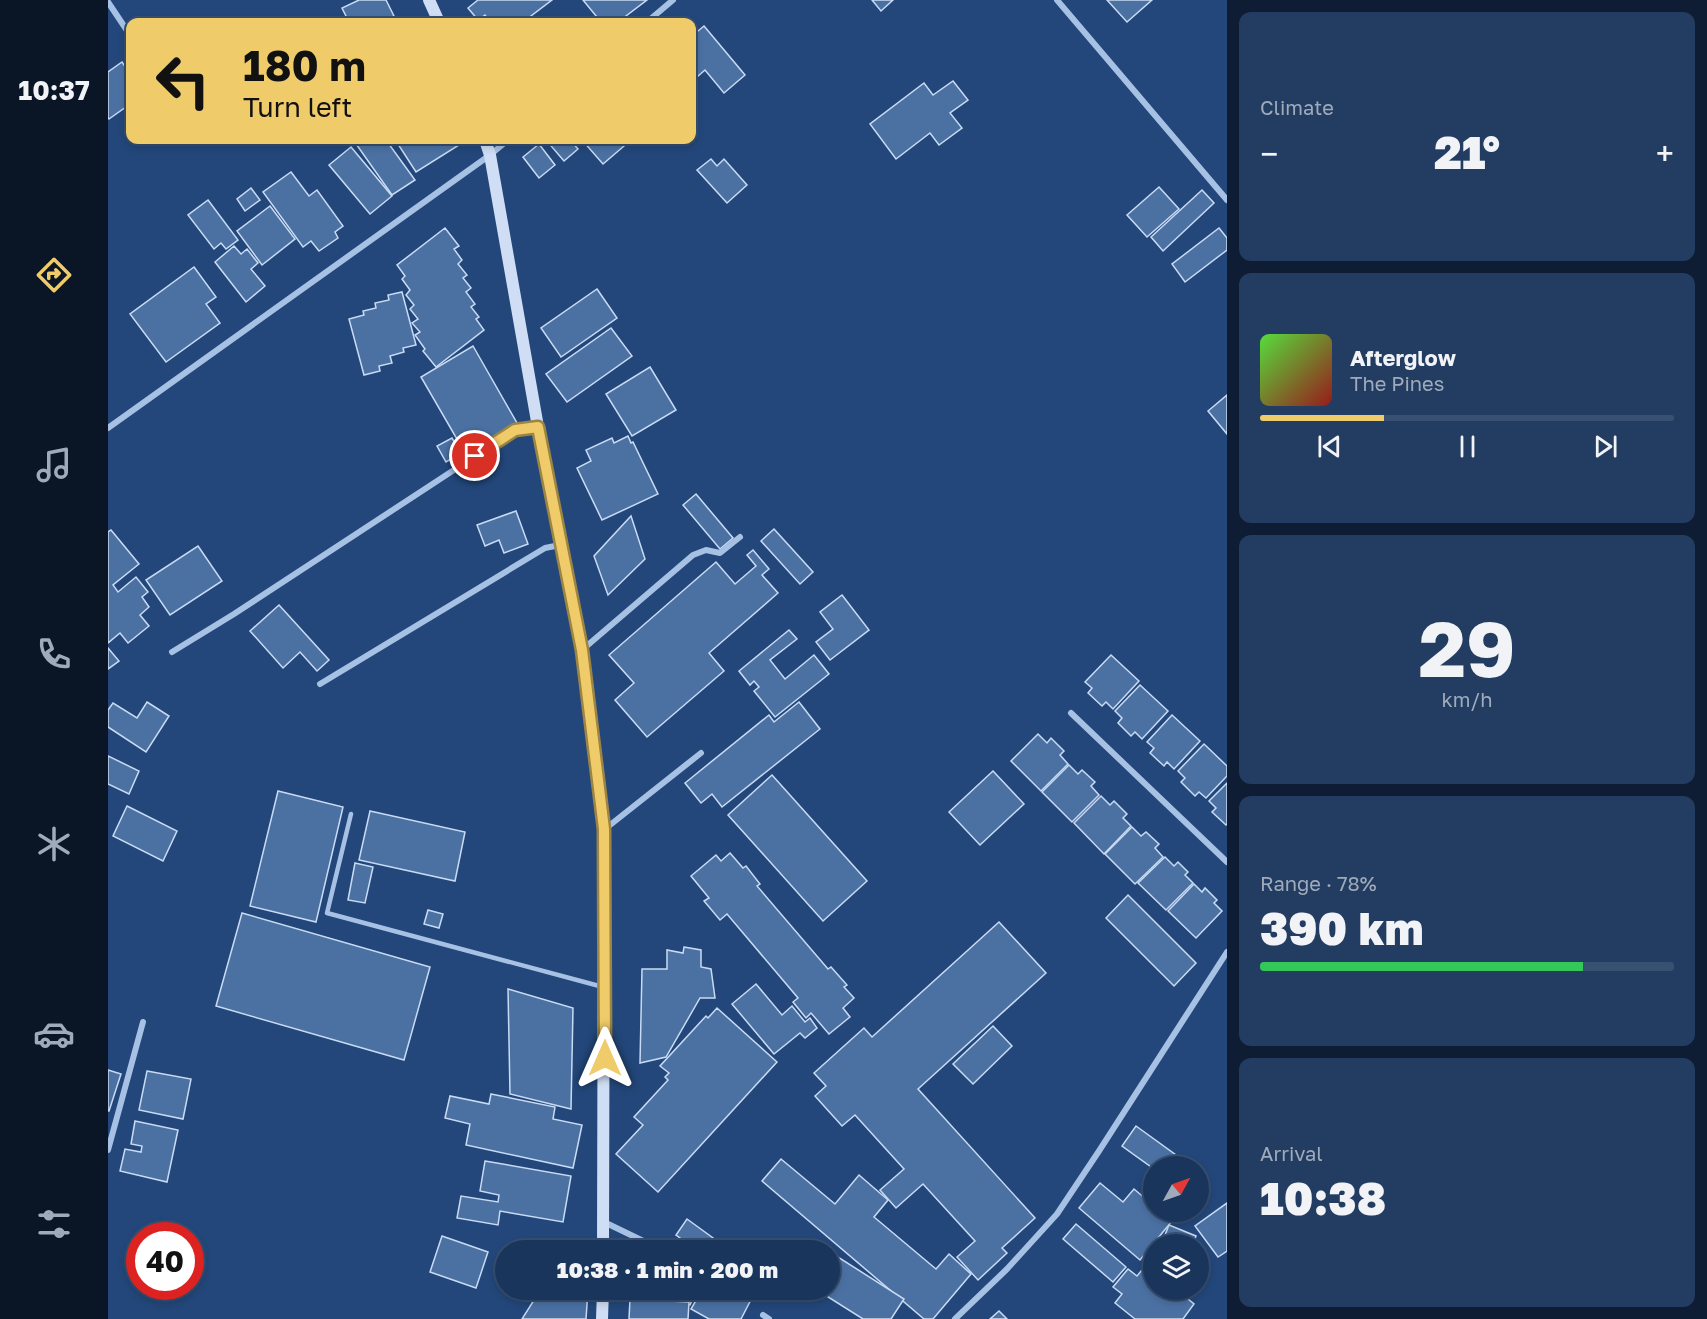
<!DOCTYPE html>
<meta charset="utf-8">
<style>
body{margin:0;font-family:"Golos Text",sans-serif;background:#233d62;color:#f1f3f6;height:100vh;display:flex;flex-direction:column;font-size:22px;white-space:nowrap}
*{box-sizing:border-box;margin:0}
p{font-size:20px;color:#9fabbb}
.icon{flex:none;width:33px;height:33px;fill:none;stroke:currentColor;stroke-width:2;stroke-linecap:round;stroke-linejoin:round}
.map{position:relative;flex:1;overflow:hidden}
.sheet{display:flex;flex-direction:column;gap:12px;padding:12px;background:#0e1d33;width:480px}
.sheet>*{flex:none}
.hud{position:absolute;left:18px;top:18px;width:570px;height:126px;border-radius:12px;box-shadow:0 3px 9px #0003,0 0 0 2px #385072;background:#efcb69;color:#111;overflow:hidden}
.needle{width:39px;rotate:50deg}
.buttons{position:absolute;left:1035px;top:1156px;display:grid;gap:12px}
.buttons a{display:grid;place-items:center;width:66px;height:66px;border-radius:50%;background:#1a355c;box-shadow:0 3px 9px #0003,0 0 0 2px #385072;font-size:30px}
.speed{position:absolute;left:18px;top:1222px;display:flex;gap:12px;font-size:30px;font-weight:700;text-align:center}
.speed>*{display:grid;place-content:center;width:78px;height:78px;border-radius:50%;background:#1a355c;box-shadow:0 3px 9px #0003,0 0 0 2px #385072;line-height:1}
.speed .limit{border:9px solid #d22;background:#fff;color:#111}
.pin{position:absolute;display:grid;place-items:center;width:51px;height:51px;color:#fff;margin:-26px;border:3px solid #fff;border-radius:50%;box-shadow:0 2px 6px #0007}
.me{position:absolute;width:66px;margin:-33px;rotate:0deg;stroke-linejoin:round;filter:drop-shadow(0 0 4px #0008)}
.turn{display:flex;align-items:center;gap:21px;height:126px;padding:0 18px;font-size:27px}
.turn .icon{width:78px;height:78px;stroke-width:2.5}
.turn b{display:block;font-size:42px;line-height:51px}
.big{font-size:45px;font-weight:800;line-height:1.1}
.sheet .widget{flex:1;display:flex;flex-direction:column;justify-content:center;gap:9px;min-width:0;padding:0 21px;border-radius:12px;background:#233d62}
.sheet .dial{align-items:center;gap:0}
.dial b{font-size:78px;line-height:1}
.song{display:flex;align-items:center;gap:18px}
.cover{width:72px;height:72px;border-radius:9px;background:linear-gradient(135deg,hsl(110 70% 55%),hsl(0 70% 35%))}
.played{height:6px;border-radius:3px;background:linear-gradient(90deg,#efcb69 30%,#385072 30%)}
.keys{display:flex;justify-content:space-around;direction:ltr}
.heat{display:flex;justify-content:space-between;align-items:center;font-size:33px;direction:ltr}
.charge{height:9px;border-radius:4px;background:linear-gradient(90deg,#34c759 78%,#385072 0)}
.trip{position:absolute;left:387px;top:1240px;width:345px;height:60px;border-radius:30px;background:#1a355c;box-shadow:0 3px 9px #0003,0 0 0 2px #385072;font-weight:800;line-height:60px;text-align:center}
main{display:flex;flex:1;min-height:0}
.dock{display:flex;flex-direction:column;width:108px;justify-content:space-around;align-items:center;background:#0a1525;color:#9fabbb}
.dock .icon{width:42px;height:42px}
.dock .on{color:#efcb69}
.dock b{font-size:27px;color:#f1f3f6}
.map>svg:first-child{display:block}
</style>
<main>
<nav class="dock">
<b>10:37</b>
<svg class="icon on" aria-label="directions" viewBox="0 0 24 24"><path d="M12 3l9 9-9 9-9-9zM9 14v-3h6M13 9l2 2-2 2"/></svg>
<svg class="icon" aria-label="music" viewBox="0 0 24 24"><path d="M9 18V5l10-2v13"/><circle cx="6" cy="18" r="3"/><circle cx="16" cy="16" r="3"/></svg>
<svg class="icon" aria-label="phone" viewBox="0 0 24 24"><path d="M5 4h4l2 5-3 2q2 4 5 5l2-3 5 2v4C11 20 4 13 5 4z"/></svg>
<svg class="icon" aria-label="climate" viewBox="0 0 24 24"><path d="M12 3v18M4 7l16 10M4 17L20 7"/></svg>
<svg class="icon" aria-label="car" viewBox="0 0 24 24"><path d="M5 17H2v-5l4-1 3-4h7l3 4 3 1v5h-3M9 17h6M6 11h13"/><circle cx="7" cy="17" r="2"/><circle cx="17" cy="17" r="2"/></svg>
<svg class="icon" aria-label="filters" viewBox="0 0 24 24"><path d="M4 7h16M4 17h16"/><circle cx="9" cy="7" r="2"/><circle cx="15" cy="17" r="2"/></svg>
</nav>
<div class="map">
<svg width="1119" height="1319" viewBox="0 0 1119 1319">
<rect width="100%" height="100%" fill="#23477a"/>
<g fill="#4b71a3" stroke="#c9dbf4" stroke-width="1.5">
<path d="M251,0H278L286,16L272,22H241L234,8Z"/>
<path d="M370,0H444L415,22H397L395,20L392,22H382L377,15L370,20L360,8Z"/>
<path d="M475,0H539L510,22H493Z"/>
<path d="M764,0H785L773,11Z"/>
<path d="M999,0H1044L1019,22Z"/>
<path d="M596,26L637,75L616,93L597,70L589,77L584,71V36Z"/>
<path d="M14,62L22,74V104L1,119L0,117V72Z"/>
<path d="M845,81L860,100L842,113L854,128L831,145L822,133L788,159L762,124L816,83L825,95Z"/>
<path d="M248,140H278L307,180L284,195L246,141Z"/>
<path d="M290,140H348L351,145L308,172L288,141Z"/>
<path d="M438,140H462L470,149L456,161Z"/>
<path d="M474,140H523L495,164Z"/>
<path d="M431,144L447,165L431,178L415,157Z"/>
<path d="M243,147L284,196L262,214L221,165Z"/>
<path d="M603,159L609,166L616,159L639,185L619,203L589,170Z"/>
<path d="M183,172L201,196L209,190L235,226L227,232L230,238L211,251L203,241L195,247L155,192Z"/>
<path d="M1051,187L1071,209L1039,237L1019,215Z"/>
<path d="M143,188L152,200L137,211L129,199Z"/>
<path d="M1094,190L1106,203L1055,251L1043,237Z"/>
<path d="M100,200L130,240L118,249L113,243L106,249L80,215Z"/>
<path d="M162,206L187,239L154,265L129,231Z"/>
<path d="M337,228L351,246L346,249L354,260L350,264L359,275L355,278L363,288L358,292L367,304L363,307L371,317L368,319L376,330L328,367L315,351L317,349L307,335L312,332L304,323L310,319L302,309L306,305L298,295L302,290L294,279L297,276L289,265Z"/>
<path d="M1111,228L1119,238V250L1077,282L1064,264Z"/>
<path d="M126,246L133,254L139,249L150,263L143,269L157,286L138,302L107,262Z"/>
<path d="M86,267L108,297L98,304L112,323L58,362L22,314Z"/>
<path d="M489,289L509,318L453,357L433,328Z"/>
<path d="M294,292L308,345L295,348L296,352L282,356L284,363L271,366L272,371L256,375L241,319L256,315L255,311L268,308L267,303L281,300L280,295Z"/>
<path d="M503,328L524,356L459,402L438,374Z"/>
<path d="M365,346L409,423L357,453L313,377Z"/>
<path d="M542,367L568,410L524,436L498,394Z"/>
<path d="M1119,395V434L1100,411Z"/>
<path d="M520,436L523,443L525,442L550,494L494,520L469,468L483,461L478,450L504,438L506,443Z"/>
<path d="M344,438L353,453L338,462L329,446Z"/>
<path d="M588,494L625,538L612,549L575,505Z"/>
<path d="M408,511L420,544L396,553L391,540L377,546L369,525Z"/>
<path d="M523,516L537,559L500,595L486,556Z"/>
<path d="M666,529L705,572L692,584L653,541Z"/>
<path d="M3,530L31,564L5,585L10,592L28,577L40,592L34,597L41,607L32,615L41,626L20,643L12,633L0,643V532Z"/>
<path d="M90,546L114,581L62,615L38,580Z"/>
<path d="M645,550L661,569L654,575L670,593L601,653L616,671L539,737L507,700L526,683L501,655L608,562L627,584L648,566L639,555Z"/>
<path d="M734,595L761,630L722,660L708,642L725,629L712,612Z"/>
<path d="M171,605L221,660L209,671L192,652L175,668L142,631Z"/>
<path d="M681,630L689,639L662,660L677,679L706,655L721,674L667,717L646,691L651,687L646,681L642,685L631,671Z"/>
<path d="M0,648L11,661L0,669Z"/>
<path d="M1003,655L1031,681L1005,709L998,702L994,706L980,693L984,688L977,682Z"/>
<path d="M1032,685L1060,711L1034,739L1027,732L1023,736L1010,723L1014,718L1007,711Z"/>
<path d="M39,702L61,716L38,752L0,727V710L5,703L29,718Z"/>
<path d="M691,702L712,729L614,807L604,794L593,803L577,783L661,715L666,722Z"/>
<path d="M1064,715L1092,741L1066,769L1059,762L1056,766L1042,753L1046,748L1039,742Z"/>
<path d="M930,734L939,743L943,738L956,751L952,755L960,764L933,791L903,761Z"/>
<path d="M1096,744L1119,766V776L1098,798L1091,792L1087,796L1073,782L1077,778L1070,771Z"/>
<path d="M0,756L31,771L21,794L0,784Z"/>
<path d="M961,765L970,774L974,770L987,782L983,786L991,795L964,822L934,792Z"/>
<path d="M885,771L916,804L872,845L841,812Z"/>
<path d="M664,775L759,881L715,921L620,815Z"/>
<path d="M1119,783V824L1118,825L1104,812L1108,808L1101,801Z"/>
<path d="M170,791L235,807L208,922L142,906Z"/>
<path d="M993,796L1002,805L1006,801L1019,814L1015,818L1023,826L996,854L966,823Z"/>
<path d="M19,806L69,831L55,861L5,836Z"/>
<path d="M262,811L357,832L347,881L251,860Z"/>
<path d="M1024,827L1033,836L1038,832L1051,844L1047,848L1055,857L1027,884L997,854Z"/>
<path d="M622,853L635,868L638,866L652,884L649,886L720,969L723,967L739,985L736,987L746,998L735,1008L742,1017L721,1034L703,1013L698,1018L685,1002L690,998L619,914L612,920L596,901L601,898L583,876L608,855L613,861Z"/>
<path d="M1057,857L1066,866L1070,862L1080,872L1077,875L1085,883L1058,910L1030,883Z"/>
<path d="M247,863L265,867L257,903L240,900Z"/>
<path d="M1086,884L1094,892L1097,888L1109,900L1106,903L1114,911L1088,938L1060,911Z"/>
<path d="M1020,895L1088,963L1066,986L998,918Z"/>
<path d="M320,910L335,914L331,928L316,924Z"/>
<path d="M134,913L322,967L296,1060L108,1006Z"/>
<path d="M891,922L938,973L810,1089L927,1218L894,1248L899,1253L870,1280L849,1257L867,1241L815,1184L788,1208L772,1190L796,1169L747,1115L734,1126L707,1096L718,1086L706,1073L756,1028L764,1037Z"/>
<path d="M576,947L593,950V967L603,969L607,998H592L558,1057L532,1063L534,969H559V950L575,953Z"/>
<path d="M648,984L674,1015L684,1006L697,1022L702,1018L709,1028L697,1038L692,1033L666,1054L624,1004Z"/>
<path d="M400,989L465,1008L463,1109L402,1094Z"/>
<path d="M609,1008L669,1062L550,1192L508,1154L535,1125L526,1117L560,1080L557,1077L561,1073L552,1066L598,1016L600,1018Z"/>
<path d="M885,1026L904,1046L865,1084L845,1064Z"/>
<path d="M0,1070L13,1074L1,1111H0Z"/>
<path d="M39,1071L83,1079L75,1119L31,1110Z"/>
<path d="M383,1094L447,1107L445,1119L474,1125L465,1168L358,1145L362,1124L337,1118L342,1096L381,1104Z"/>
<path d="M27,1121L70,1130L59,1182L12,1171L17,1149L33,1152L34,1146L23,1144Z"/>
<path d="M1028,1126L1068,1155L1060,1167H1046V1169L1014,1146Z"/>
<path d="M673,1159L727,1204L751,1175L780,1200L766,1217L828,1269L841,1254L863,1274L825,1319H816L654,1181Z"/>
<path d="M377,1161L463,1176L455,1222L392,1211L390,1225L349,1218L353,1196L390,1202L391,1195L372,1191Z"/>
<path d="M992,1183L1015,1202L1026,1189L1046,1206V1212H1053L1064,1221L1032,1260L971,1208Z"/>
<path d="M1119,1203V1251L1110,1257L1087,1226Z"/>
<path d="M579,1219L623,1251H590L568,1235Z"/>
<path d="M968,1224L1018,1267L1005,1282L955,1239Z"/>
<path d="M1061,1225L1088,1236L1085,1245H1053Z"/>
<path d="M334,1236L380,1252L368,1288L322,1272Z"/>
<path d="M706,1242L720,1251H701Z"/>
<path d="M453,1243L483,1246V1251H452Z"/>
<path d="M722,1252L796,1299L783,1319H755L709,1290H722Z"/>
<path d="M1038,1265L1046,1271V1290H1069L1086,1304L1075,1319H1027L1007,1303L1014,1294L1005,1287L1020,1269L1029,1276Z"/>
<path d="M431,1290H480L478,1319H414L426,1300L431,1301Z"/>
<path d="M554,1290H589L582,1305Z"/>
<path d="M594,1290H648L633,1319H601L583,1309Z"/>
<path d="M522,1299L581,1302L580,1319H521Z"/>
<path d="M891,1311L899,1319H882Z"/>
</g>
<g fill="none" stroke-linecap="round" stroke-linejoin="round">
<path stroke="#a6c1e4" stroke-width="4.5" d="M243,814L219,913L495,987"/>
<g stroke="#a6c1e4" stroke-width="6">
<path d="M949,0L1119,200"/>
<path d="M0,2L22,35"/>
<path d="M539,22L565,0"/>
<path d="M0,428L382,155L400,140"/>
<path d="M474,650L585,555L598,550L612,553L632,537"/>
<path d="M64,652L126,614L407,430L430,427"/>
<path d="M212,684L437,548L452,545"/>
<path d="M963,713L1119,862"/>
<path d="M497,829L593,753"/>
<path d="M0,1150L35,1022"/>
<path d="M496,1222L556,1251"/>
<path d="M655,1315L661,1319"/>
<path d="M847,1319L899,1269L949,1214L991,1151L1119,952"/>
</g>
<g stroke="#cfdef4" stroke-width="12">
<path d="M321,0L331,22"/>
<path d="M377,140L382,155L430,427L474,650L496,829L495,1251"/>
<path d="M494,1319L495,1290"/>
</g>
</g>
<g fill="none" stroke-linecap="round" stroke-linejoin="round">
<defs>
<path id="route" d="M367,456L407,430L430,427L474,650L496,829L497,1058"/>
</defs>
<use href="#route" stroke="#9b8444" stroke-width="15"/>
<use href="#route" stroke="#efcb69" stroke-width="10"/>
</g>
</svg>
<div class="buttons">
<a><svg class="needle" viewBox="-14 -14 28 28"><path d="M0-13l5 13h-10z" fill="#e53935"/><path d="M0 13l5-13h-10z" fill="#9fabbb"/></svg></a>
<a><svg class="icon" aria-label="layers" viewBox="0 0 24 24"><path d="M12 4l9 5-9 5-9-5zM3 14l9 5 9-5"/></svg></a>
</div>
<div class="speed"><div class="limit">40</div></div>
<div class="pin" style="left:367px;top:456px;background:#d93025"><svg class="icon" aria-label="arrive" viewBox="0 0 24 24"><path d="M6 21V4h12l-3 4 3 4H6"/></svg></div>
<svg class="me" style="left:497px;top:1058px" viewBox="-20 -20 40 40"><path d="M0-17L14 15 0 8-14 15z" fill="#efcb69" stroke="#fff" stroke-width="4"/></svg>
<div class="trip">10:38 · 1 min · 200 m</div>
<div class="hud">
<div class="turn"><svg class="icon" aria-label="left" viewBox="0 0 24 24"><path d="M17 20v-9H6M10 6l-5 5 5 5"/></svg><div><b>180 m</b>Turn left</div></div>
</div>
</div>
<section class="sheet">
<div class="widget"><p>Climate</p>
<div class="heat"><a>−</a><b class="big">21°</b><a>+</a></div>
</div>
<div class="widget">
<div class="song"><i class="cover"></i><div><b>Afterglow</b><p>The Pines</p></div></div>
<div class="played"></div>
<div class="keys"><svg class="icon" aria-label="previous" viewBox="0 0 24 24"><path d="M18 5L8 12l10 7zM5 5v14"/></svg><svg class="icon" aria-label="pause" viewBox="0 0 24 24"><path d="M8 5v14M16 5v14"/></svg><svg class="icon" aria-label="next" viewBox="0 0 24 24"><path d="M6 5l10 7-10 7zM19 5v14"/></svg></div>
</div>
<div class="widget dial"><b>29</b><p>km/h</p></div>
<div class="widget"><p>Range · 78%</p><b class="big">390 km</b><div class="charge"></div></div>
<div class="widget"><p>Arrival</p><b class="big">10:38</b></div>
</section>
</main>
